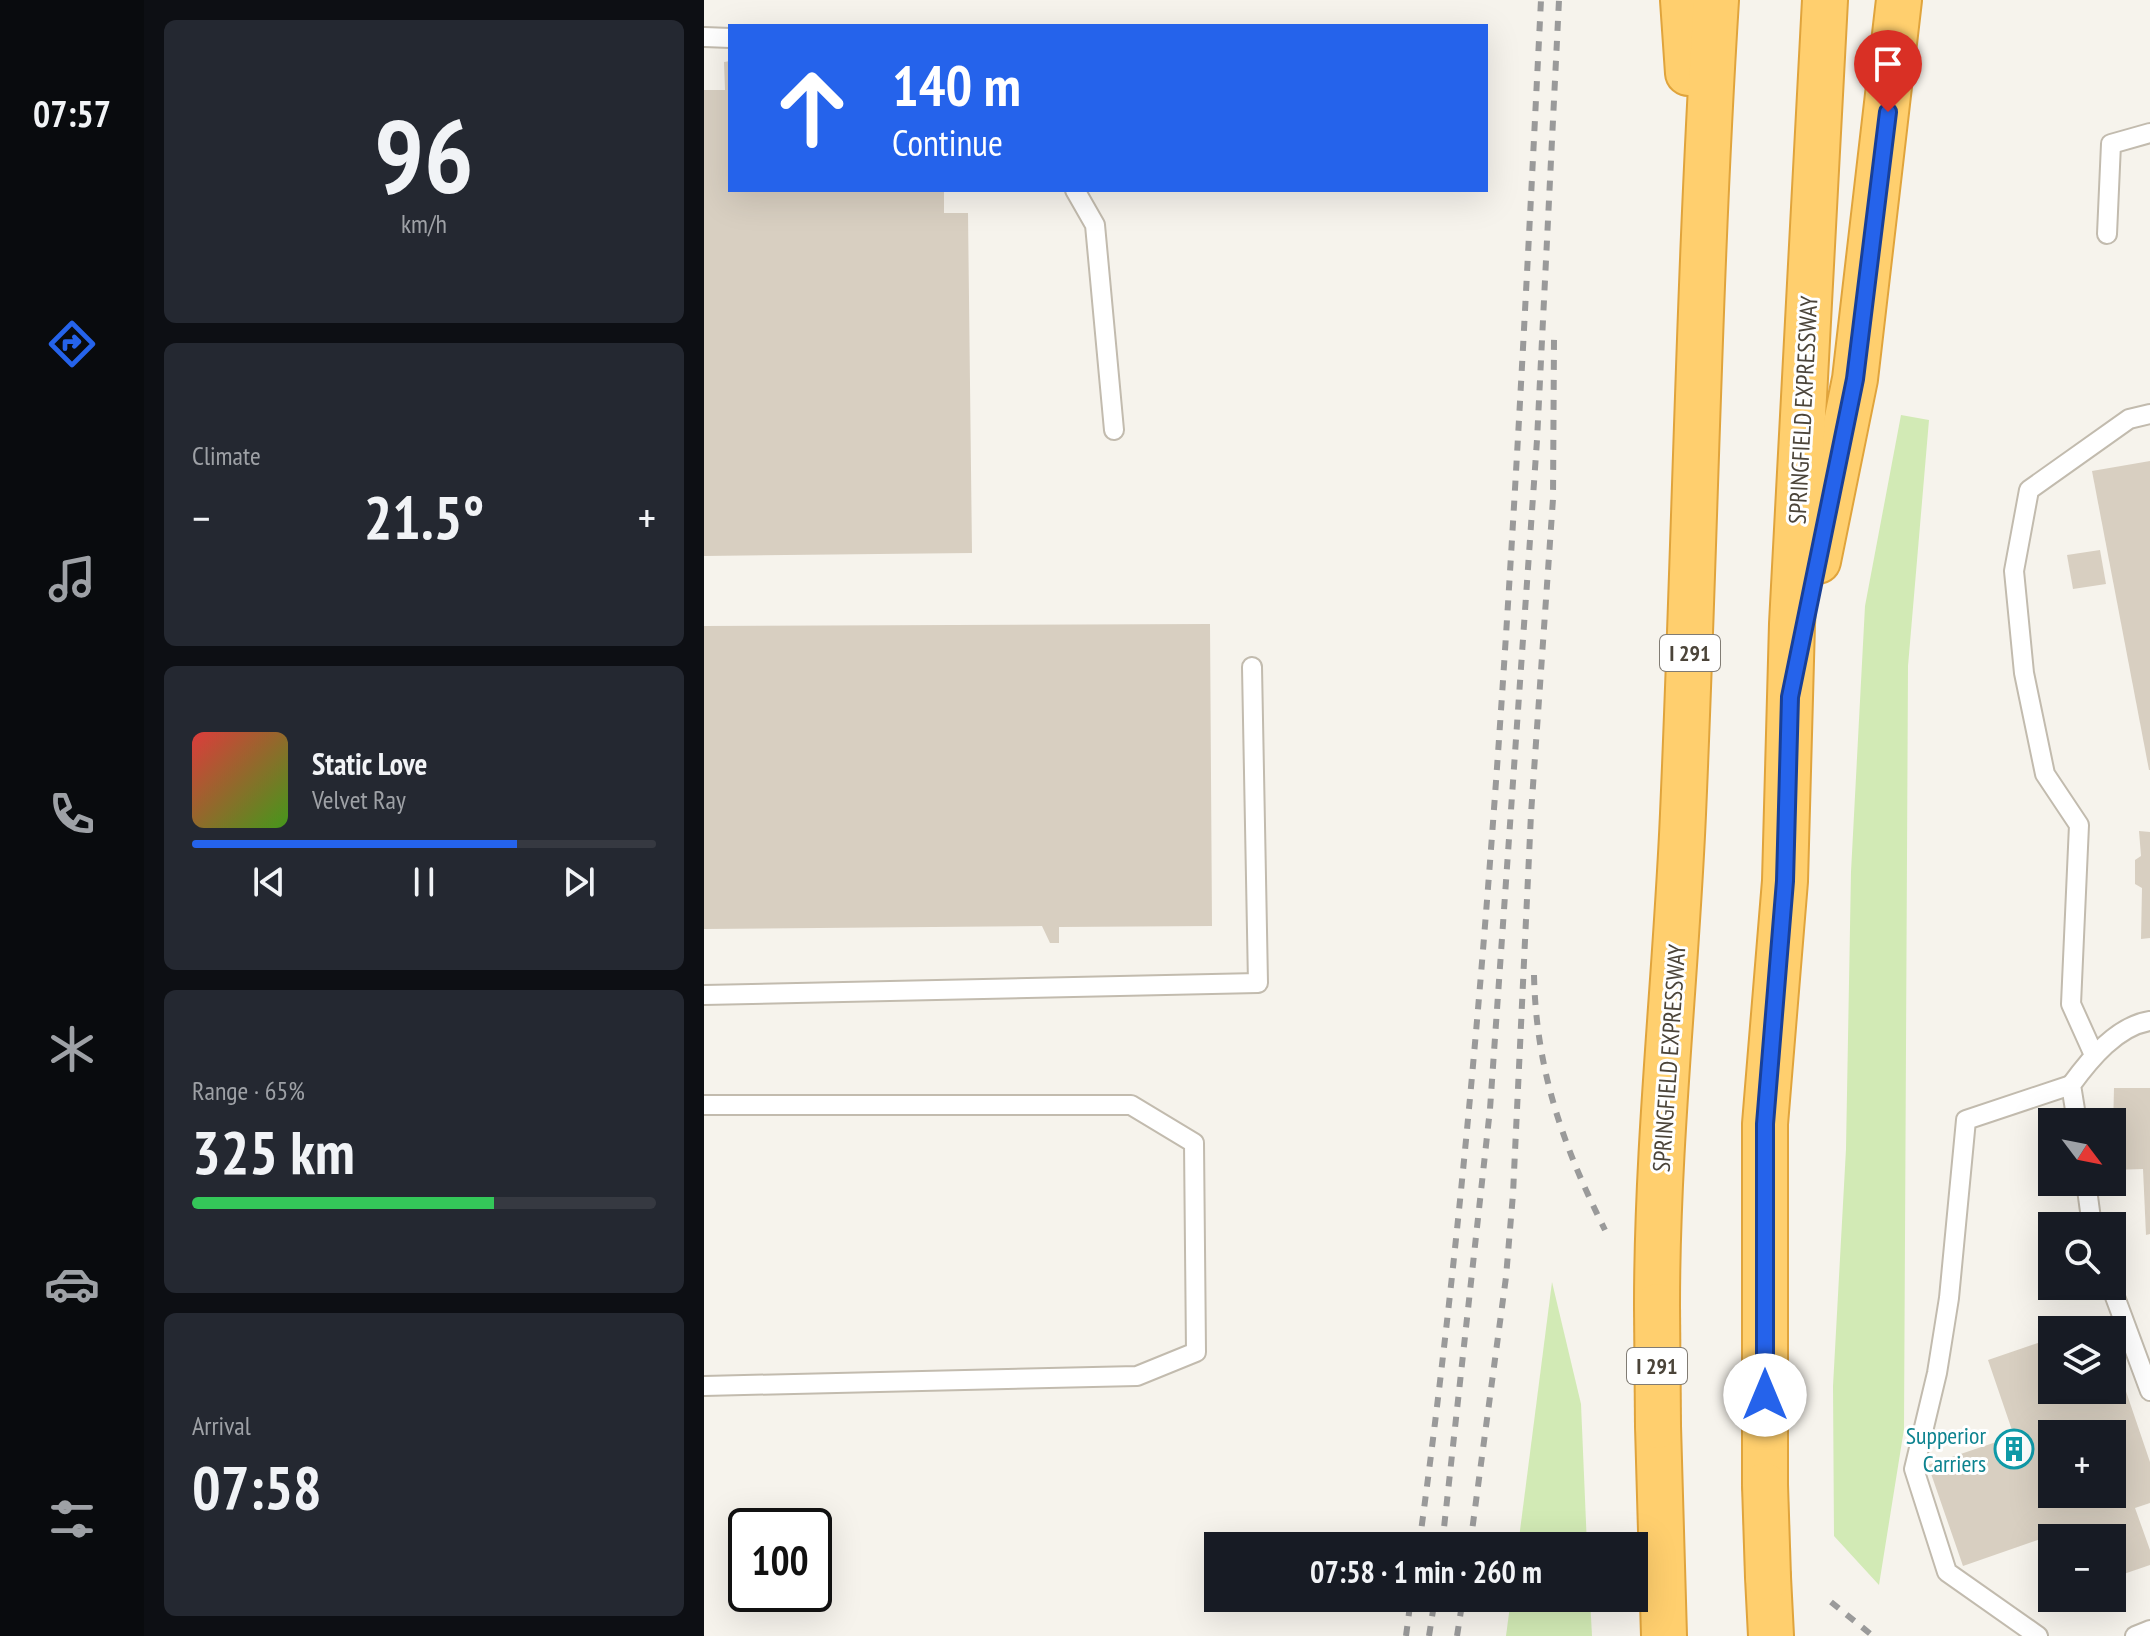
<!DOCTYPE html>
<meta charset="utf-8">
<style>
body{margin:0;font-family:"PT Sans Narrow",sans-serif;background:#242831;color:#f1f3f6;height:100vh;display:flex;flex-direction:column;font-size:30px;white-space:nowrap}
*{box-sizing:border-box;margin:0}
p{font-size:26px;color:#9ea1a6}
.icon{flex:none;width:44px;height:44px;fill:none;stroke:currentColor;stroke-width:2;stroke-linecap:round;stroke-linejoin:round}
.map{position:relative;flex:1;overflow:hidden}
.details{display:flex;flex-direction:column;gap:20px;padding:20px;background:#0d0f14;width:560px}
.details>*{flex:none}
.top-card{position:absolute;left:24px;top:24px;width:760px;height:168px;border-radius:0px;box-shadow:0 8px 32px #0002;background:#2563eb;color:#fff;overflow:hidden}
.needle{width:52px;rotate:122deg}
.controls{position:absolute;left:1334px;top:1108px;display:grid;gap:16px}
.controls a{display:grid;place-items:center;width:88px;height:88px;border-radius:0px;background:#171b24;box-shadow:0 8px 32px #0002;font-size:40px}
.speed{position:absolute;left:24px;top:1508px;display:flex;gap:16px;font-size:40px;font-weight:700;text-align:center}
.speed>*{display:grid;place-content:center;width:104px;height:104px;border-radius:50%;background:#171b24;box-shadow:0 8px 32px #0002;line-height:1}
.speed .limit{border:4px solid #111;border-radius:12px;background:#fff;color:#111}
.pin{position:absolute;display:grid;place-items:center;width:68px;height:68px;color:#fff;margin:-82px -34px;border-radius:50% 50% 50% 0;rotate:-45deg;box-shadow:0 0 8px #0007}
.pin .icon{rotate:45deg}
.me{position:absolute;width:88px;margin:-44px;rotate:0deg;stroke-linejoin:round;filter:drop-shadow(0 0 6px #0008)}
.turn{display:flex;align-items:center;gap:28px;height:168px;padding:0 32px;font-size:36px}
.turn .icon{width:104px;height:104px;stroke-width:2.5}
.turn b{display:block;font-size:56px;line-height:68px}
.big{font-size:60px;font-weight:600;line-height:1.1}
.details .card{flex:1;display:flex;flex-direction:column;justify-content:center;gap:12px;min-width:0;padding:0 28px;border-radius:12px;background:#242831}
.details .dial{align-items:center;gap:0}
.dial b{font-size:104px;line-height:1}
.song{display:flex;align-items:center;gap:24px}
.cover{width:96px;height:96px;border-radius:12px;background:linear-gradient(135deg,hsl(0 70% 55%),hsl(100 70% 35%))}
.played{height:8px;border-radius:4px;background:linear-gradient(90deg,#2563eb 70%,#363941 70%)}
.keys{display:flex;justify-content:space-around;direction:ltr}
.heat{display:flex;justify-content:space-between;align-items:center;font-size:44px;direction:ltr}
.charge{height:12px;border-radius:6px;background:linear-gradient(90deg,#34c759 65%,#363941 0)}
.trip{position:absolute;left:500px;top:1532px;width:444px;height:80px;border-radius:0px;background:#171b24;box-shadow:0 8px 32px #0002;font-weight:600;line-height:80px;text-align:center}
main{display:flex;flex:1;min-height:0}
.tab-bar{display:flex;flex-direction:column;width:144px;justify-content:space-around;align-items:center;background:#090b0e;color:#9ea1a6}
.tab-bar .icon{width:56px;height:56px}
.tab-bar .active{color:#2563eb}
.tab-bar b{font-size:36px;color:#f1f3f6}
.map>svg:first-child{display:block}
</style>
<main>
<nav class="tab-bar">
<b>07:57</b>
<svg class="icon active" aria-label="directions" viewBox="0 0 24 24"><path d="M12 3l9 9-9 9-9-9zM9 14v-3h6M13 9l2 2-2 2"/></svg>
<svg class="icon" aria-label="music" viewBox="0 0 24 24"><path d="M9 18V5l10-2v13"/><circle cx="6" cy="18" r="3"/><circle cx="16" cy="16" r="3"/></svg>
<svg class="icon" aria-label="phone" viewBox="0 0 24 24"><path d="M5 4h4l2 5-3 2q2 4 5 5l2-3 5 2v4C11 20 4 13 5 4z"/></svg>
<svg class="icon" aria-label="climate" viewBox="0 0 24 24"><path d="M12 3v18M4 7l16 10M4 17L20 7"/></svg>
<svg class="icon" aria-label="car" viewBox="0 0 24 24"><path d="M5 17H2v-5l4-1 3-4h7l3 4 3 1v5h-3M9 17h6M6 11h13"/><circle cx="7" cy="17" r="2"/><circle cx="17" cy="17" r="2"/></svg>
<svg class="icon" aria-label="filters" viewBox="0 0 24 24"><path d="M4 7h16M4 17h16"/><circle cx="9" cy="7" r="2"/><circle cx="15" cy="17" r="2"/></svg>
</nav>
<section class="details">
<div class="card dial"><b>96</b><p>km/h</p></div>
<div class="card"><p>Climate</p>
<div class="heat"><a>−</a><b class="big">21.5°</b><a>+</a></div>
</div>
<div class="card">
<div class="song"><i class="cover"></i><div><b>Static Love</b><p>Velvet Ray</p></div></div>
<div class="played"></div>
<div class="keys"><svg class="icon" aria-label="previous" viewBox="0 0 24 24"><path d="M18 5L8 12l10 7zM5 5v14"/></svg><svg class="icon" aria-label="pause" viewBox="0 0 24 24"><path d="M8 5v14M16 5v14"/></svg><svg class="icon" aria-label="next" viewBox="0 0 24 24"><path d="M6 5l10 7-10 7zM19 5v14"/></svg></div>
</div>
<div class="card"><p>Range · 65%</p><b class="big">325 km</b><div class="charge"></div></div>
<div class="card"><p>Arrival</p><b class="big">07:58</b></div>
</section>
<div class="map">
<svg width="1446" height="1636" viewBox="0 0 1446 1636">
<rect width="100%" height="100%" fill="#f6f3ec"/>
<g fill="#d2eab5">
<path d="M1197,415L1225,420L1204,666L1200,1429L1175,1585L1130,1536L1129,1386L1142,1149L1147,872L1161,606Z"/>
<path d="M848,1282L877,1404L883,1546H814Z"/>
<path d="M807,1598H886L888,1636H802Z"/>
</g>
<g fill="#d8cfc1" fill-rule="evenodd">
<path d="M26,61V190H240V213H264L268,553L0,556V90H21L20,62Z"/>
<path d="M1446,461V770H1445L1388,471Z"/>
<path d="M1396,550L1402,584L1369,589L1363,555Z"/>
<path d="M506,624L508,926L355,927V943H346L338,926L0,929V626Z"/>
<path d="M1435,831L1446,832V938L1437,939L1438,888L1431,884V860L1437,856Z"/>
<path d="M1410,1088H1446V1234L1442,1235L1439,1169L1408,1170Z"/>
<path d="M1348,1338V1390H1408L1409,1353L1446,1462V1503L1431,1508L1446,1550V1565L1408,1578V1538H1378L1374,1526L1259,1566L1224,1465L1310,1436L1284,1360ZM1348,1434H1408V1494H1348Z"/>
</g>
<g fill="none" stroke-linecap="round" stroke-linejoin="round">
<defs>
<g id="lane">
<path d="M0,37L26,38"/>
<path d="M371,190L391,225L410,430"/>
<path d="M1403,234L1407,144L1446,133"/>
<path d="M0,995L554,983L548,667"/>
<path d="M1390,1055L1367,1004L1375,825L1341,774L1320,673L1310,571L1325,490L1425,419L1446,414"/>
<path d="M0,1105H427L490,1143L492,1352L433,1376L0,1386"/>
<path d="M1373,1122L1367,1085C1386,1059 1413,1026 1446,1021"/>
<path d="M1382,1182L1388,1226"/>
<path d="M1407,1286L1446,1391"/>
<path d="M1334,1636L1243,1572L1210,1469L1233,1373L1245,1298L1262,1120L1367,1085"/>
<path d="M1431,1636L1446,1630"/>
</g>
<g id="highway">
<path d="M979,0L984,73"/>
<path d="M1114,561L1151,379L1195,0"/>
<path d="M953,1306C953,1142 972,977 979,814C991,542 995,271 1012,0"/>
<path d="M954,1426L960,1636"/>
<path d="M1061,1485V1124L1081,881L1088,624L1121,0"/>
<path d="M1064,1577L1067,1636"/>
</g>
</defs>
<use href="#lane" stroke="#c2bbae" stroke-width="22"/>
<use href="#highway" stroke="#e0a43c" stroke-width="48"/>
<use href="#lane" stroke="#fff" stroke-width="18"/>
<use href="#highway" stroke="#ffcf6e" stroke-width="44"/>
<g stroke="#9a9a9a" stroke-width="6" stroke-dasharray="10 10" stroke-linecap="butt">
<path d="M830,975C832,1070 859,1146 901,1230"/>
<path d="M715,1546C785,1034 811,516 837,0"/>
<path d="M738,1546L786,1109L833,440L855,0"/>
<path d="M766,1546L802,1277L809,1194L827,814L849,499L850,338"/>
<path d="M1127,1602L1169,1636"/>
<path d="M702,1636L707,1598"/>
<path d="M725,1636L731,1598"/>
<path d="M753,1636L759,1598"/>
</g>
<defs>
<g id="highway-bridge">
<path d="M953,1306L954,1426"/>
<path d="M1061,1485L1064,1577"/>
</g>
</defs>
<use href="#highway-bridge" stroke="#e0a43c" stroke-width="48" stroke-linecap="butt"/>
<use href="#highway-bridge" stroke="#ffcf6e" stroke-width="44"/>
</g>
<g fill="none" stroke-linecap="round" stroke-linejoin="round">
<defs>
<path id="route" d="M1061,1395V1124L1081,881L1086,697L1151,379L1184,112"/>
</defs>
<use href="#route" stroke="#184099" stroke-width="20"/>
<use href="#route" stroke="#2563eb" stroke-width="14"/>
</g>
<defs>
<symbol id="building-ring" viewBox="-11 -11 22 22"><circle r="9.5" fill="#fff" stroke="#0f9aa8" stroke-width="1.5"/><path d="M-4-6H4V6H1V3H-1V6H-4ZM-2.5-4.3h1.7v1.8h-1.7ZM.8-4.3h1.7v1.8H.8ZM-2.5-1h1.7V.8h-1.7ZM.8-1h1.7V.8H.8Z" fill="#0f9aa8"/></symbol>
</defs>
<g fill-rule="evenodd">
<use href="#building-ring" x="1288" y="1427" width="44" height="44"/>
</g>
<g text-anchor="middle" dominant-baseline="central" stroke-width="6" stroke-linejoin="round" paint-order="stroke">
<g fill="#fff" stroke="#817c74" stroke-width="2">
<rect x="956" y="635" width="60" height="36" rx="6"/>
<rect x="923" y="1348" width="60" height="36" rx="6"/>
</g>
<g font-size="22" font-weight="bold" fill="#4b4439">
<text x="986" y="653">I 291</text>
<text x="953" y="1366">I 291</text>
</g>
<g font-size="24" fill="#4b4439" stroke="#fff">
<text transform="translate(1099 410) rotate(-87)">SPRINGFIELD EXPRESSWAY</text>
<text transform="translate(965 1058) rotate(-86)">SPRINGFIELD EXPRESSWAY</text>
</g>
<g font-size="24" fill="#0d838f" stroke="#fff" text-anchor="end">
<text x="1282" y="1435">Supperior<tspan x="1282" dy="28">Carriers</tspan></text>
</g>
</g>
</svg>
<div class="controls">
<a><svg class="needle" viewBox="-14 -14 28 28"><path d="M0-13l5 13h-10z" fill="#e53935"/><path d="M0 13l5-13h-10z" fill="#9ea1a6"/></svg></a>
<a><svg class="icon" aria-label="search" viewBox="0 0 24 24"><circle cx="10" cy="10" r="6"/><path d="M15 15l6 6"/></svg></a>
<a><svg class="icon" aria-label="layers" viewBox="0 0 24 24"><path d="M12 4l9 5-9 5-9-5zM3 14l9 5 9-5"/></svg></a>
<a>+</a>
<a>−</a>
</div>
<div class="speed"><div class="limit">100</div></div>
<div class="pin" style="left:1184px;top:112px;background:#d93025"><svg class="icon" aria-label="arrive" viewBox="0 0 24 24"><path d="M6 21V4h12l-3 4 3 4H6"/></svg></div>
<svg class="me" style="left:1061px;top:1395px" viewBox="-20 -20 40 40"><circle r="19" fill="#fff"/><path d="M0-13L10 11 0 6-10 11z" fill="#2563eb"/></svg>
<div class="trip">07:58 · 1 min · 260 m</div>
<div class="top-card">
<div class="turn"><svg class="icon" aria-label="ahead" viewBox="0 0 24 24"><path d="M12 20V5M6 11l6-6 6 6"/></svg><div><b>140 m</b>Continue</div></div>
</div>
</div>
</main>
